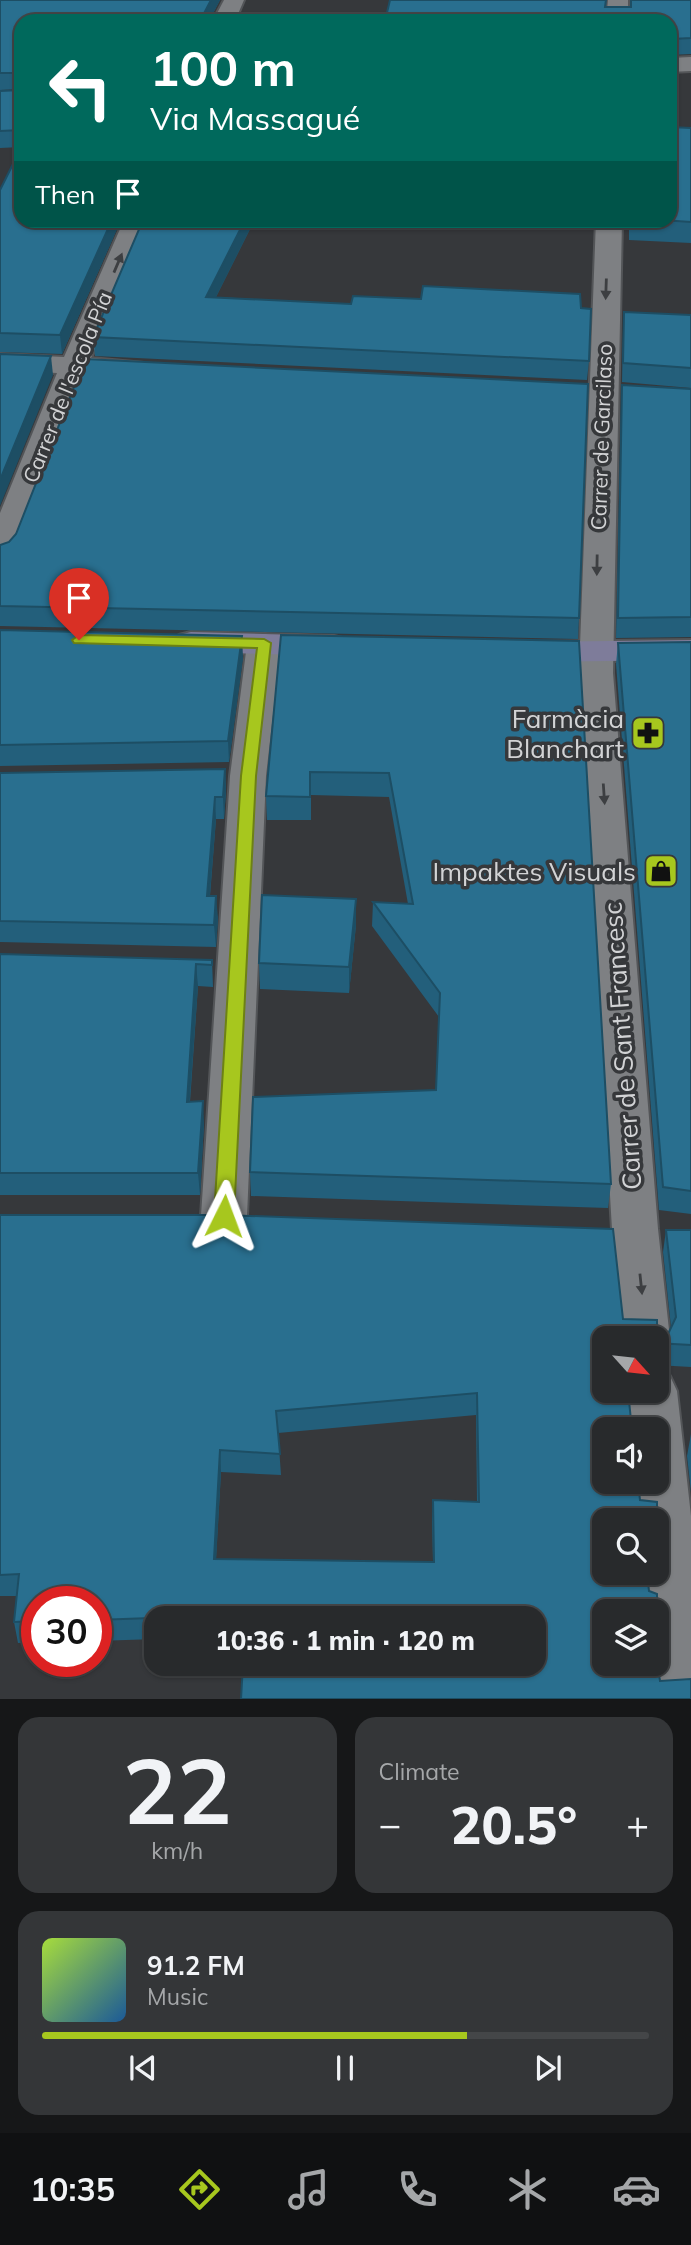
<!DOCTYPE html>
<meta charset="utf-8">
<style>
body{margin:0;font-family:Mulish,sans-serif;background:#343638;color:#f1f3f6;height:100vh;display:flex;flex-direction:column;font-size:26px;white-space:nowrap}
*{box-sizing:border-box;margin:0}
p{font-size:23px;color:#a5a7a9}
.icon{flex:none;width:38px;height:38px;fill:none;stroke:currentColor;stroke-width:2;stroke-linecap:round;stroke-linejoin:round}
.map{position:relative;height:1699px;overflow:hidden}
.drawer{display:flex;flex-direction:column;gap:18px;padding:18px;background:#161718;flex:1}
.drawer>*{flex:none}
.top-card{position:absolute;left:14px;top:14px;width:663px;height:214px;border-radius:21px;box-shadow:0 2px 5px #0004,0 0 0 2px #444648;background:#00695c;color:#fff;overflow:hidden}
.needle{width:46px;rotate:117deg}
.tools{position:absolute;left:592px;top:1326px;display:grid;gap:14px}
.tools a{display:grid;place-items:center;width:77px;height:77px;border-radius:14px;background:#282a2c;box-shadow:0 2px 5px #0004,0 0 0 2px #444648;font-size:35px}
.speed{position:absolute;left:21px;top:1586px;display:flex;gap:14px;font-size:35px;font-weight:700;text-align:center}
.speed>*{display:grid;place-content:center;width:91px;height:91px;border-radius:50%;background:#282a2c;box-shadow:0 2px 5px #0004,0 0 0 2px #444648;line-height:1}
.speed .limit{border:10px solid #d22;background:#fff;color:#111}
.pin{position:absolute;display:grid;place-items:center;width:60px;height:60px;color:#fff;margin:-72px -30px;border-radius:50% 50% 50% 0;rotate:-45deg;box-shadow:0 0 7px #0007}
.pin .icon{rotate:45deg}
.me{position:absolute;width:77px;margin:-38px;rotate:3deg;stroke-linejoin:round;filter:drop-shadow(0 0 5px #0008)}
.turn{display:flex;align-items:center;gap:24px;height:147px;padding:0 21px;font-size:32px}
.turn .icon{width:91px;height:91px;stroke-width:2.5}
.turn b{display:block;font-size:49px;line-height:60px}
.then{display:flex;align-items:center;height:66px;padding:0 21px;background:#0003;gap:14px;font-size:26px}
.big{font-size:52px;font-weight:800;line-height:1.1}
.drawer .card{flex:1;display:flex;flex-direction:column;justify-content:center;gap:10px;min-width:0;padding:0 24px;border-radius:21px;background:#343638}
.drawer .dial{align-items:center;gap:0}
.dial b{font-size:91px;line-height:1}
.song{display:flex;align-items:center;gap:21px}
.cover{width:84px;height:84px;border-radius:10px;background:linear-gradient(135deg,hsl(80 70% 55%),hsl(210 70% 35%))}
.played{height:7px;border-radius:4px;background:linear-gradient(90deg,#a7c71e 70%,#444648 70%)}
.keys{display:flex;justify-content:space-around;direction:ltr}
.heat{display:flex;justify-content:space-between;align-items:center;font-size:38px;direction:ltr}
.drawer .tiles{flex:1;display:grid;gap:18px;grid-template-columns:1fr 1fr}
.card:last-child{grid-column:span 2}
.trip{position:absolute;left:144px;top:1606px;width:402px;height:70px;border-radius:21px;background:#282a2c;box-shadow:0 2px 5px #0004,0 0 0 2px #444648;font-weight:800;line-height:70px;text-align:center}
.tab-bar{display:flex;height:112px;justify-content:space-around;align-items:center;background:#101112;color:#a5a7a9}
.tab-bar .icon{width:49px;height:49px}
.tab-bar .active{color:#a7c71e}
.tab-bar b{font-size:32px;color:#f1f3f6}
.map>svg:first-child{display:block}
</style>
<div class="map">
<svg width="691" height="1699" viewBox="0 0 691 1699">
<rect width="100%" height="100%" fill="#36383b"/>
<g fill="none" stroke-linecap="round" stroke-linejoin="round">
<defs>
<g id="street">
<path d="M224,0H244L235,21H213Z"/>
<path d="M608,0H628V21H606Z"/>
<path d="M691,57V71L670,72V58Z"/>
<path d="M124,220H149L91,358L144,363L148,369L144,375L134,378L85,375L16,553L11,560L0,563V513L57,373L0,370V354L64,357Z"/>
<path d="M596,220H622L613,673L658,1229L670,1339L663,1353L656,1356V1339H622L612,1229L579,673Z"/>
<path d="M264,634L276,637L281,644L266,776L247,1216L240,1229L224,1234L208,1229L201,1216L230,776L247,644L252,637Z"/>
<path d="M656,1371L670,1376L677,1391L691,1516V1699H656L653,1664H656V1612H648L644,1573H656V1521H639L635,1482H656V1430H631L627,1391H656Z"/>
</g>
<g id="secondary">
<path d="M191,632L334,636L346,639L351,646L346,653L334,656L191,652L179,649L174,642L179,635Z"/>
<path d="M691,640V660L527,662L515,659L510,652L515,645L527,642Z"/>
</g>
</defs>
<use href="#street" stroke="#535558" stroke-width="4"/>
<use href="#secondary" stroke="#535558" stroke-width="4"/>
<use href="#street" fill="#7e8083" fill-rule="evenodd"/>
<use href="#secondary" fill="#7e7c9a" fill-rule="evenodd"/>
</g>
<g fill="#235f7b" fill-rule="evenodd">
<path d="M0,0H220L209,21H21V89L0,90Z"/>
<path d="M630,0H691V54L670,55V21L605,7H630Z"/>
<path d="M21,90V147L0,148V91Z"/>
<path d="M691,128V243L629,240V220H670Z"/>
<path d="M0,190L121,220L62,354L0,352Z"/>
<path d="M143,220H258L255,227H251L216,297L351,304L581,308L589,361L587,380L95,356L93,337Z"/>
<path d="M624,312L691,315V388L622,382L623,331Z"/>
<path d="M622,385L691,389V637L616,638L621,405Z"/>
<path d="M0,545L579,618L578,639L0,626Z"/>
<path d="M0,630L243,657L229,762L0,766Z"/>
<path d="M281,635L579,641L611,1184L608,1208L251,1196L250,1172L436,1090L439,1017L372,926L373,902L408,904L389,797L311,795V820H267L266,796Z"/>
<path d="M691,642V1214L659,1210L616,664L618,643Z"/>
<path d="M225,769L226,791L224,819H216L210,896L218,918L216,947L0,942V773Z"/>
<path d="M356,899V925L349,993L260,989L259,963Z"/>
<path d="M0,954L212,960L213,987L198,986L190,1102L204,1123L200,1195H0Z"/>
<path d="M0,1215H223L613,1229L623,1319L657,1320V1336L668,1334L671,1327L663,1252L666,1230H691V1367L656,1365V1339H604V1391H628L632,1430H604V1482H638L640,1500L657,1502V1549L656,1554V1521H604V1573H647L649,1591L657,1594V1641L656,1646V1612H604V1664H656V1656L660,1681L691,1679V1699H241L243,1664H534V1619H156V1639L96,1641V1601H37V1642L18,1643L14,1622L17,1596H0ZM476,1415L477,1502L433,1500L432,1522L433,1562L216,1559L221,1472L281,1475L278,1433Z"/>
<path d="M691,1434V1492L687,1456Z"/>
</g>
<g fill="#1d4e64">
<path d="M211,0H220L209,21H200Z"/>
<path d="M112,220H121L62,354L60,335Z"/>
<path d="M245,220H251V227L207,315L206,297Z"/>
<path d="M51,356L53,375L0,506V480Z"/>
<path d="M242,636L243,657L229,762L228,741Z"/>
<path d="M225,769L226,791L224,819L223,797Z"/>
<path d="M215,797L216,819L208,918L207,896Z"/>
<path d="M216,896L218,918L216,947L214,925Z"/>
<path d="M356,899V925L349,993V967Z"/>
<path d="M196,964L198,986L188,1124L187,1102Z"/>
<path d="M203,1101L204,1123L200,1195L198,1173Z"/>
<path d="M220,1450L221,1472L215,1580L214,1559Z"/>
</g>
<g fill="#296f8f" stroke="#1d4e64" stroke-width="2" fill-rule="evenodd">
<path d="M0,0H211L200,21H21V73H0Z"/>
<path d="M390,0H606L605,7H631V0H691V38L672,39L670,41V21H385Z"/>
<path d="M21,90V130L0,131V91Z"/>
<path d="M670,127L691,128V222L662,220H670Z"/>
<path d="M21,148V220H112L60,335L0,333V190Z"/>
<path d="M143,220H245L206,297L351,304L353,296L421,299L423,286L580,294L581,308L591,309L589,361L93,337Z"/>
<path d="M624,312L691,315V368L623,363Z"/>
<path d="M0,354L51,356L0,480Z"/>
<path d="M85,359L588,384L579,618L0,606V545L9,542L16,534Z"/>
<path d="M622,385L691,389V617L618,618Z"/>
<path d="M0,630L242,636L228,741L0,745Z"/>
<path d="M281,635L579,641L611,1184L250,1172L253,1097L436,1090L440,993L373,902L413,904L389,773L310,772V797L266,796Z"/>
<path d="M691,642V1191L663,1187L618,643Z"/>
<path d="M225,769L223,797H215L207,896H216L214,925L0,921V773Z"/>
<path d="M262,895L356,899L349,967L259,963Z"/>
<path d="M0,954L212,960V965L196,964L187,1102L203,1101L198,1173H0Z"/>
<path d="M0,1215H223L613,1229L623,1319L657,1320V1336L668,1334L676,1317L666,1230H691V1345L656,1343V1339H604V1391H628L632,1430H604V1482H638L640,1500L657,1502V1549H656V1521H604V1573H647L649,1591L657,1594V1641L656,1642V1612H604V1664H656V1656L660,1681L691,1679V1699H241L243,1664H534V1619H228L227,1606L151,1618L96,1620V1601H37V1621L14,1622L19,1574L0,1575ZM477,1393L479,1502L433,1500L434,1562L214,1559L220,1450L280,1454L276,1411Z"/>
<rect x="656" y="1432" width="1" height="26"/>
</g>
<defs><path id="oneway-solid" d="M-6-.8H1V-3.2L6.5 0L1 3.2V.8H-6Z" transform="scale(1.75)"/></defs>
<g fill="#3d3f42">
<use href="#oneway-solid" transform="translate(118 263) rotate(-67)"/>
<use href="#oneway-solid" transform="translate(606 289) rotate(92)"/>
<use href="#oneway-solid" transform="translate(597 565) rotate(91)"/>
<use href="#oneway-solid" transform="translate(604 794) rotate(86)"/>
<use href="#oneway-solid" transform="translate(641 1284) rotate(84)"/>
</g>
<path fill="#a7c71e" stroke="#6d8114" stroke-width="2" d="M79,635L264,639L271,643L256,776L234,1216L224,1223L214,1216L241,776L257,648L74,643L72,640Z"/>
<defs>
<symbol id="pharmacy-square" viewBox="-11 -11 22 22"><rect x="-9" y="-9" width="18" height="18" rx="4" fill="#a7c71e" stroke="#36383b"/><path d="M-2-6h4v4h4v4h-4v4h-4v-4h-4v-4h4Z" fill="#111"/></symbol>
<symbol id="shop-square" viewBox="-11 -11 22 22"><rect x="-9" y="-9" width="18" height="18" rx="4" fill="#a7c71e" stroke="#36383b"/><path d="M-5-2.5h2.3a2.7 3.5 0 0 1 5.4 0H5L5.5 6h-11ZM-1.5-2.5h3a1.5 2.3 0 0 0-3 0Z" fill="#111"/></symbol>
</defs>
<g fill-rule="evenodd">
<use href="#pharmacy-square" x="629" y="714" width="38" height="38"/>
<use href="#shop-square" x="642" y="852" width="38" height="38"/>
</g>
<g text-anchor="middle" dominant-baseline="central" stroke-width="7" stroke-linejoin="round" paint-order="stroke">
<g font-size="21" fill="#d2d3d5" stroke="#36383b">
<text transform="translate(67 387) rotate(-68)">Carrer de l'escola Pía</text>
<text transform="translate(601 437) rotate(-88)">Carrer de Garcilaso</text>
</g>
<g font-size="26" fill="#d2d3d5" stroke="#36383b" text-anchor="end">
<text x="624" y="718">Farmàcia<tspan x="624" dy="30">Blanchart</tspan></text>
<text x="636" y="871">Impaktes Visuals</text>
</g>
<g font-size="26" fill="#d2d3d5" stroke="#36383b">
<text transform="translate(622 1046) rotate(-94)">Carrer de Sant Francesc</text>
</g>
</g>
</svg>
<div class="tools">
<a><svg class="needle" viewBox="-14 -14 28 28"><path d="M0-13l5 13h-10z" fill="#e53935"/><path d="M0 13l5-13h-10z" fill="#a5a7a9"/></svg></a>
<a><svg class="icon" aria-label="sound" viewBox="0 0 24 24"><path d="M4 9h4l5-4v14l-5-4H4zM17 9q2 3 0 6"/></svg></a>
<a><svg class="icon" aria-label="search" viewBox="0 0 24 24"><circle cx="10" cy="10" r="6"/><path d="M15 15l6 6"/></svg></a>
<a><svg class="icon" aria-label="layers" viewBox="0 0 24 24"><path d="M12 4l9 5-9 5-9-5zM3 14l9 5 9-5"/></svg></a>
</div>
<div class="speed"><div class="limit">30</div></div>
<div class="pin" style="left:79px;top:640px;background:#d93025"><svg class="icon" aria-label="arrive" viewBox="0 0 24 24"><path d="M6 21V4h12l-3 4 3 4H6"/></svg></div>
<svg class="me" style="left:224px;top:1216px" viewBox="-20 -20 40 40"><path d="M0-17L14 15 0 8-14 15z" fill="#a7c71e" stroke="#fff" stroke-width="4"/></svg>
<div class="trip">10:36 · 1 min · 120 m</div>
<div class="top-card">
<div class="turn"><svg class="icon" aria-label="left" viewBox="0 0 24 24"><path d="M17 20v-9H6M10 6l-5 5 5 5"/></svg><div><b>100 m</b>Via Massagué</div></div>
<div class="then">Then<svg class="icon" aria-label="arrive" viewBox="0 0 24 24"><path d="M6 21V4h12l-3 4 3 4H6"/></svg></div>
</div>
</div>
<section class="drawer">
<div class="tiles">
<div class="card dial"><b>22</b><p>km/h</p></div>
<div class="card"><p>Climate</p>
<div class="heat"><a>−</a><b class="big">20.5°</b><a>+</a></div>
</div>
<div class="card">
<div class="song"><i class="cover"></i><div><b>91.2 FM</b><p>Music</p></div></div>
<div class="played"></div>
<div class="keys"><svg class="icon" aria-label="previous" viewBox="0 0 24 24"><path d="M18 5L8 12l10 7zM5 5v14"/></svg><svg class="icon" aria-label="pause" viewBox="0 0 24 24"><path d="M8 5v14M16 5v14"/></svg><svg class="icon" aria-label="next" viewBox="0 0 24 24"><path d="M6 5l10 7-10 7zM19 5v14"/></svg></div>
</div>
</div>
</section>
<nav class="tab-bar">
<b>10:35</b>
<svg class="icon active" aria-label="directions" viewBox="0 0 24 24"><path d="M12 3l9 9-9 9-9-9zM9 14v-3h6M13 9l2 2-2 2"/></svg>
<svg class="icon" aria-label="music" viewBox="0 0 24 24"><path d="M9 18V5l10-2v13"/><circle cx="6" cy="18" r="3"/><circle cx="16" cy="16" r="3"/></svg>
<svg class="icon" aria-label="phone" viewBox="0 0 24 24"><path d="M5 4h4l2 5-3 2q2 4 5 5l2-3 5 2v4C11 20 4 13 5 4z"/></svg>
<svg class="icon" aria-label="climate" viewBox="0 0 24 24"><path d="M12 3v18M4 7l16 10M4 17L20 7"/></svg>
<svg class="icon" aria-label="car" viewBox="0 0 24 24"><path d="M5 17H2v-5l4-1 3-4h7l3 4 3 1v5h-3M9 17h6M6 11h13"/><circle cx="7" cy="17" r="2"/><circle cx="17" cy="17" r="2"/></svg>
</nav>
